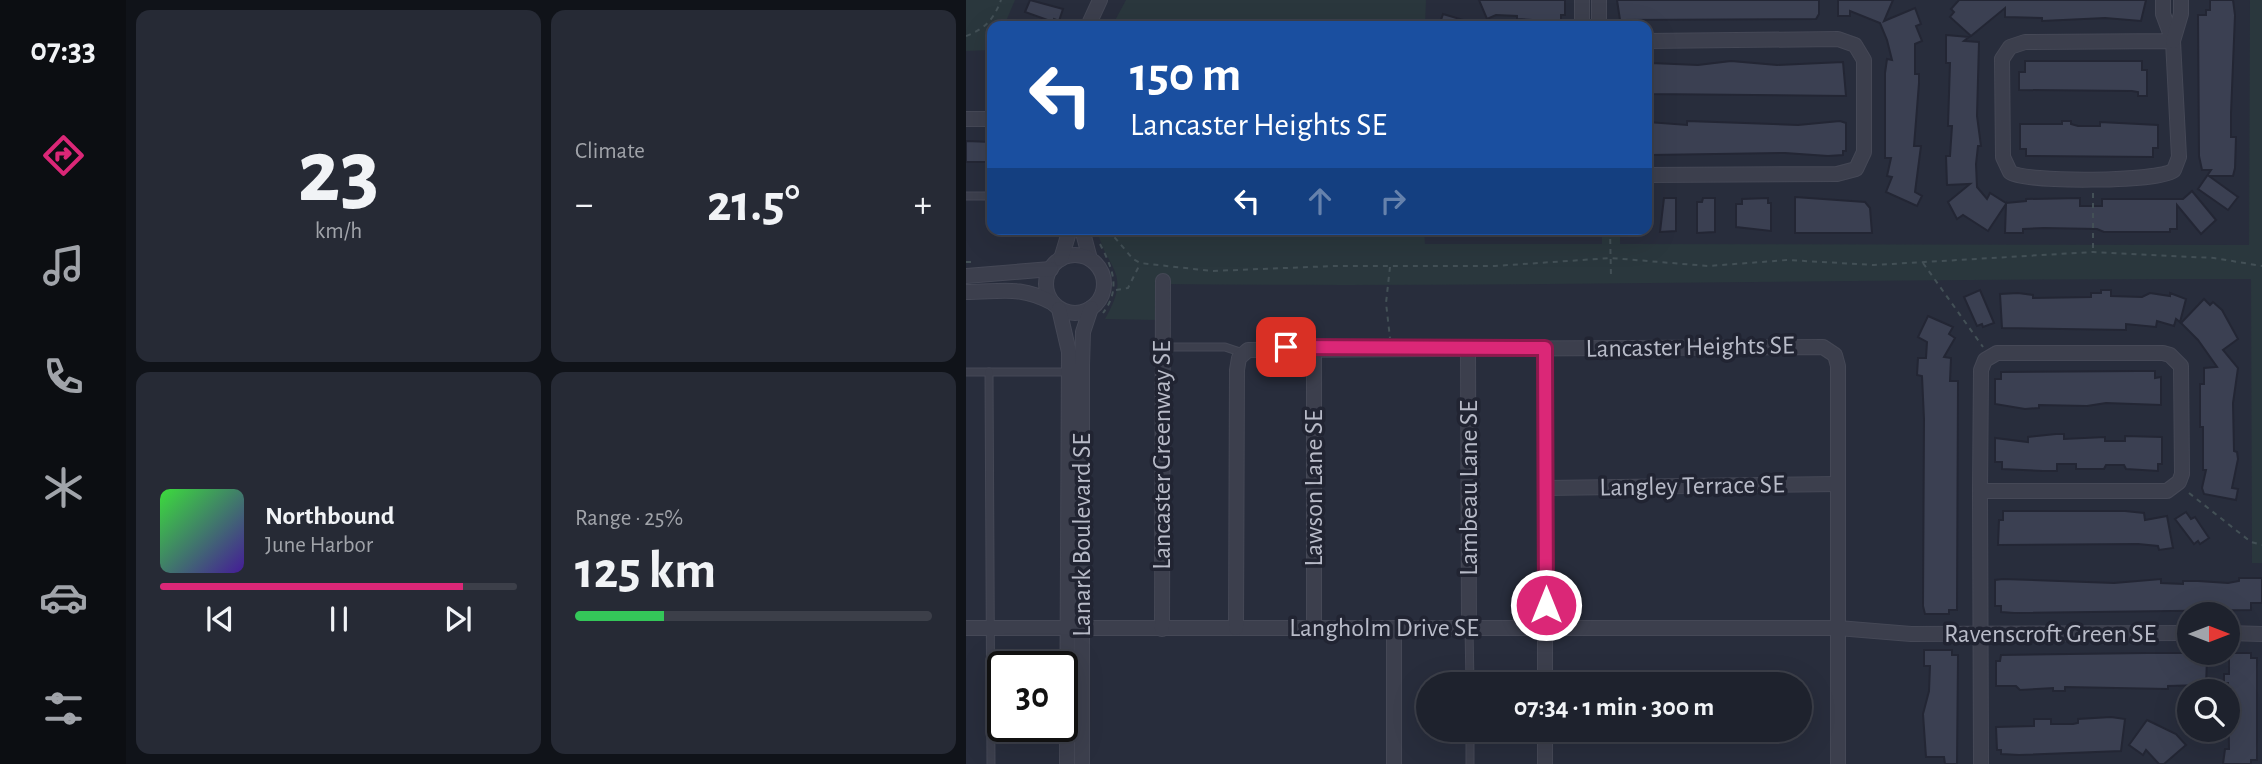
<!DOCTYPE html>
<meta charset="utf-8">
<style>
body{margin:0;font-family:"Alegreya Sans",sans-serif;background:#262a35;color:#f1f3f6;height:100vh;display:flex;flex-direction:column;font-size:26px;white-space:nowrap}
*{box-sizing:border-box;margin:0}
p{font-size:23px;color:#a1a4aa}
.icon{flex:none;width:38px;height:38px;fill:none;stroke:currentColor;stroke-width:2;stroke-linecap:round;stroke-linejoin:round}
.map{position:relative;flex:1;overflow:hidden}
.sheet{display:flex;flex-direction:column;gap:10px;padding:10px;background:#101319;width:840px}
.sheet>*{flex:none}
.top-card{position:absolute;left:21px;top:21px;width:665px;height:214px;border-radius:14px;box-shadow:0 7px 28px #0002,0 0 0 2px #3c3f49;background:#1a4fa0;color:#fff;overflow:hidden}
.needle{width:46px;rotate:90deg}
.fabs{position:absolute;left:1211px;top:602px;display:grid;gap:14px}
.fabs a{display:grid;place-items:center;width:63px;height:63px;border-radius:50%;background:#1e222d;box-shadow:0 7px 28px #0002,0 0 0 2px #3c3f49;font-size:35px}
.speed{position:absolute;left:21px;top:651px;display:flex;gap:14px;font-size:35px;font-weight:700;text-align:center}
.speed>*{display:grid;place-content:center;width:91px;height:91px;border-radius:50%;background:#1e222d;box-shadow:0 7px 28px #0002,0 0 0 2px #3c3f49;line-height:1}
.speed .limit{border:4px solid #111;border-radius:10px;background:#fff;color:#111}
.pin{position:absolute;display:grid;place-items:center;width:60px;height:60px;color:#fff;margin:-30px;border-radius:14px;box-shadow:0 4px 10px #0006}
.me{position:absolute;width:77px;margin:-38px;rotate:0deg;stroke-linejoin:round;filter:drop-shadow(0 0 5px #0008)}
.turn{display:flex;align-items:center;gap:24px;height:147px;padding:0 28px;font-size:32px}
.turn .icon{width:91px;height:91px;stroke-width:2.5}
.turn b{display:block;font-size:49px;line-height:60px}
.lanes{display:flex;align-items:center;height:66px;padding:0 28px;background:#0003;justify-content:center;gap:35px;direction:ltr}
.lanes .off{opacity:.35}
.big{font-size:52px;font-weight:700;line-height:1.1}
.sheet .card{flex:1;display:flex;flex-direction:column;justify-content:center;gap:10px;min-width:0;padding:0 24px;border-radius:14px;background:#262a35}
.sheet .dial{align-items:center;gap:0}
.dial b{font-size:91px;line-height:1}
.song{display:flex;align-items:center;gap:21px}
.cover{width:84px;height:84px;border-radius:10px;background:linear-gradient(135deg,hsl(120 70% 55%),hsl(260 70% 35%))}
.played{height:7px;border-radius:4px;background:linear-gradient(90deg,#db2777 85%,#3c3f49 85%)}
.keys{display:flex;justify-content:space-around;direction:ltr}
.heat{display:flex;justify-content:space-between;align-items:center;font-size:38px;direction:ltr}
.charge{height:10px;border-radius:5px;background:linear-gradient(90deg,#34c759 25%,#3c3f49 0)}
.sheet .tiles{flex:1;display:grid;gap:10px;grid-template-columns:repeat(2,1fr)}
.trip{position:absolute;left:450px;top:672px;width:396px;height:70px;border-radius:35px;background:#1e222d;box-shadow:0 7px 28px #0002,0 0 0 2px #3c3f49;font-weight:700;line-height:70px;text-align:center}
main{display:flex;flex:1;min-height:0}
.tabs{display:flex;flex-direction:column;width:126px;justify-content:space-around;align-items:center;background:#0c0e12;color:#a1a4aa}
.tabs .icon{width:49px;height:49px}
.tabs .active{color:#db2777}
.tabs b{font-size:32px;color:#f1f3f6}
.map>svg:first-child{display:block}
</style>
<main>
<nav class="tabs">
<b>07:33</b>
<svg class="icon active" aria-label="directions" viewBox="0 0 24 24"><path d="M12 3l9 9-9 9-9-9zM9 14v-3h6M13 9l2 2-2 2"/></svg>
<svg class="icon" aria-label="music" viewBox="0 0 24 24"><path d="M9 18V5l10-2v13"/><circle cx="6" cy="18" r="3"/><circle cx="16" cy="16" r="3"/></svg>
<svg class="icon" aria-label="phone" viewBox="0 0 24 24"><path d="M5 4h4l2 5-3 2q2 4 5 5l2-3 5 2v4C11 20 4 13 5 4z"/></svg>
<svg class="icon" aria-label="climate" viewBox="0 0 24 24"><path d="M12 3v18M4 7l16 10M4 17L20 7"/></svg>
<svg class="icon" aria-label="car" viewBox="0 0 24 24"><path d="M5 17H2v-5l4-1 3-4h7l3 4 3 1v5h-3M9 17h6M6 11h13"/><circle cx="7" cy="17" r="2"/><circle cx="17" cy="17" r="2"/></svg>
<svg class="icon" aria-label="filters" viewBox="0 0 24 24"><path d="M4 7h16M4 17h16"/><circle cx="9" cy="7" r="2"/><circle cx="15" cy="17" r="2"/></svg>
</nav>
<section class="sheet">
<div class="tiles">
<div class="card dial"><b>23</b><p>km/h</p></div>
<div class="card"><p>Climate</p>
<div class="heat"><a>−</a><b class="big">21.5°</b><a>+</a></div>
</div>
<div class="card">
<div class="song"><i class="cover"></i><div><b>Northbound</b><p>June Harbor</p></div></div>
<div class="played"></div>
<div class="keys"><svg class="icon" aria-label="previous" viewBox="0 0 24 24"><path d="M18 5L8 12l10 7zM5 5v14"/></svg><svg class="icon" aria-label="pause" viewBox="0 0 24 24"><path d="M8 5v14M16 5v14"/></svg><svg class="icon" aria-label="next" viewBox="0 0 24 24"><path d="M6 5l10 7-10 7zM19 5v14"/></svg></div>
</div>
<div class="card"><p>Range · 25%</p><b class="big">125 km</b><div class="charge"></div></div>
</div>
</section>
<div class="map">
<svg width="1296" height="764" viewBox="0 0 1296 764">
<rect width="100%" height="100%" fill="#282d3c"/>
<g fill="#2a373d">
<path d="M0,0H49L38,26H26V50L0,51Z"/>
<path d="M160,0H460L459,26H146Z"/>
<path d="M1284,0H1296V563H1286L1285,279C920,278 556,288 192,284V320L139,319C167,270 140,271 131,229H458L459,244H636V229H654V244L1283,245Z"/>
</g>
<g fill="#3b4052" stroke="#232634" stroke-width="2">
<path d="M64,0L97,9L93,21L88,19L87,22L59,12Z"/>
<path d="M513,0H599V15H595V20L582,21L551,19V16L530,15L521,19Z"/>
<path d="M651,0H853V14L850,19L654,20Z"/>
<path d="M872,0H927L918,21L949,8L955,24L950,26L956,41L949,44V74H953V83L948,146H955L949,192L956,196L951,206L920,192L926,177L921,176L925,158H919V73L921,59L926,60L921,40L914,23L884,11V16H872Z"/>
<path d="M993,0H1180L1175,21L1139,18L1076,21V18L1039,17V8L1005,36L984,17L988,12L985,9Z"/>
<path d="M1244,0H1267L1269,15L1265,113V137H1270L1269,168L1267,176H1243L1272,197L1262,210L1232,189L1245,170H1236L1233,156L1232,15H1240V10H1244Z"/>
<path d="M477,14L511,24L510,26H473Z"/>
<path d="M980,35L1003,37L998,41L1013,42L1011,116L1015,146H1012L1010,164L1011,187L1021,199L1024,193L1040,203L1060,201V199L1114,198V206H1136V199H1217L1226,191L1250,220L1235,234L1211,205V229H1204V232H1138L1131,229L1078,228L1057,229V233H1039L1040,204L1022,231L997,215L991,219L982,202L1004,184L981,185L980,156H984L986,126H982L984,63H980Z"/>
<path d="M765,61L811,65L877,62L880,96L683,94L685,63L732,65Z"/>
<path d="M1059,61H1176V70H1181V96H1172V92L1166,91L1053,90V72H1059Z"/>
<path d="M721,121L832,125L874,121L880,123V151H877V155L862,156L819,153L685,155L682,122L721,125Z"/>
<path d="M1096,121H1105V124L1112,126H1134V122L1192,125V148H1187V157L1060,156V149H1054V124H1096Z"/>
<path d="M0,141L26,142V162H0Z"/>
<path d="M829,197L899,202L904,208L906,233H829Z"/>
<path d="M698,198H710V231L694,232Z"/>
<path d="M737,198H749V232L731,233V202H736Z"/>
<path d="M802,198V203H805V231L770,227V204H776V199Z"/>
<path d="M1014,290L1028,323L1017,327L1016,324L1011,326L998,297Z"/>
<path d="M1135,290H1145V296L1176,297L1184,293L1204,296V293L1220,299L1214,322L1210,319L1208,326L1191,321L1190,327L1160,324V330L1036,328L1034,294L1052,293L1067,295V298L1125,297V293H1135Z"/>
<path d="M1238,299L1244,305L1247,302L1256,310L1272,339L1257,350L1272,368L1267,403L1268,451L1271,452L1272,459L1266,488L1272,489L1270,500L1238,494L1236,488L1240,470H1237V427H1234V384H1238V368L1251,367L1232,340L1215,323Z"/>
<path d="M962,316L987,327L983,334L989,338L978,357L985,358L984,381H992L991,610H983V614H959L957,606L958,419L956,376L951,375L952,358H960L961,342L952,337Z"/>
<path d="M1172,371H1189V378L1195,377V405L1140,403L1121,406L1073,405V408L1059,409L1029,404V379H1035V372Z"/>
<path d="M1090,434H1098V439L1139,437V441H1159V436L1196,437V464H1192V471L1160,469L1158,465H1140L1138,469H1110V464H1091V471H1077L1036,469V462H1029V438L1062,442V437Z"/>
<path d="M1037,511H1159L1178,513L1179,520L1201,516L1207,548L1193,550L1192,546L1172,544L1032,545L1033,520H1037Z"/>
<path d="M1220,512L1225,519L1229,517L1243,538L1234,544L1232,541L1228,544L1209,519Z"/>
<path d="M1273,578H1296V603H1285V610L1048,613L1035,612V606H1029V580L1037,579L1148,583L1195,579V583L1217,584V581H1232L1262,583L1273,581Z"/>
<path d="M958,650H986V655H992L991,764H979L978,757H960L957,714L963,691L964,666H958Z"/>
<path d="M1180,653H1237V659H1241L1240,685L1202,686V689L1099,687V691H1087V688L1054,690L1050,686H1030V661H1034L1035,655Z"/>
<path d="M1263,653H1285V658H1291V760H1285V764H1257L1259,749H1263L1262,683H1258V674H1263Z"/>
<path d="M1145,717L1159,719L1155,751L1053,755L1035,754V750H1031L1030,727L1068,726V719H1085V724H1107L1112,723V719Z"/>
<path d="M1181,720L1210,734L1220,745L1198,764H1193L1180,750L1177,755L1163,745Z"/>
</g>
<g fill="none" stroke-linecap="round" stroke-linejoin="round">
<defs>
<g id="lane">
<path d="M0,196H26"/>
<path d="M197,347H259L277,353"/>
<path d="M0,372H102"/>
<path d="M23,372L25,764"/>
<path d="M503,628L504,684"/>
<path d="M504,730V764"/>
</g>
<g id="street">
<path d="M1197,0V14L1207,41L1213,157L1208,170C1195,182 1058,183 1044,172L1037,157L1036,59L1044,47L1059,42L1207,41"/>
<path d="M122,26L134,0"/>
<path d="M616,26V0"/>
<path d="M633,26V0"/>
<path d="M681,41L872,39L889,45L898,60V152L890,169L871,174L681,175"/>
<path d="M1207,41L1215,14V0"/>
<path d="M0,119H26"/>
<path d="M116,229L124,259"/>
<circle cx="109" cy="284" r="29"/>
<path d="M95,259L104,229"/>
<path d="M0,276L85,269"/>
<path d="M0,292C35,292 54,285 87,303"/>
<path d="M93,309L103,352L101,764"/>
<path d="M579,348V684"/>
<path d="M502,349L503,628"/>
<path d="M580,488L872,484"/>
<path d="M1014,491L1015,370L1019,360L1031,353H1197L1204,355L1215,366L1216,474L1213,482L1201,491H1014L1015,764"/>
<path d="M0,628H872L945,634L1223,633"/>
<path d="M270,628L271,370L273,358L282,350L857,347L869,355L872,366V764"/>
<path d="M348,628V348"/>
<path d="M196,629L197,281"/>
<path d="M428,629V764"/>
<path d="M1262,633L1296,634"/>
<path d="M116,764V365L117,332L125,308"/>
<path d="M579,764V730"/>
</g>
</defs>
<use href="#lane" stroke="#454856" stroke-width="9"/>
<use href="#street" stroke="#454856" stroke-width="16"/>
<g stroke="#435056" stroke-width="2" stroke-dasharray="5 5" stroke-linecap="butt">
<path d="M0,36C19,29 28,19 35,0"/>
<path d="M1127,193V250"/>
<path d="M644,229L645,277"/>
<path d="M131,233L144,232L167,259L174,263L246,271L368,266H529L645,258L742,266L821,260L908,265L1127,252L1248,258L1296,266"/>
<path d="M134,244C147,269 155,289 137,313"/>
<path d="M0,262H9"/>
<path d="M957,263L1017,347"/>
<path d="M424,267L420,303L424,338"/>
<path d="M150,290L162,288L174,264"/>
<path d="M1223,493L1285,542L1296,545"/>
</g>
<use href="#lane" stroke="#3c3f4d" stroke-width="7"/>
<use href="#street" stroke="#3c3f4d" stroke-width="14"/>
</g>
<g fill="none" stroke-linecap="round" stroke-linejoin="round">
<defs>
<path id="route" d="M320,347L579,348L580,605"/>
</defs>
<use href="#route" stroke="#8e194d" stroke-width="18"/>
<use href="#route" stroke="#db2777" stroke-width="12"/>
</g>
<g text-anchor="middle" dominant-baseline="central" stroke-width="7" stroke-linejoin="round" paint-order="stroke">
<g font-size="26" fill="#b8bbc8" stroke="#212432">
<text transform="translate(724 347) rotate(-1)">Lancaster Heights SE</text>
<text transform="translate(196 455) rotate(-90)">Lancaster Greenway SE</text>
<text transform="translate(726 486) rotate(-1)">Langley Terrace SE</text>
<text transform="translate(348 488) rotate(-90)">Lawson Lane SE</text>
<text transform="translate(503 488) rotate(-90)">Lambeau Lane SE</text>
<text transform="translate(116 535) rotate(-90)">Lanark Boulevard SE</text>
<text x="418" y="628">Langholm Drive SE</text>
<text x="1084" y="634">Ravenscroft Green SE</text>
</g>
</g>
</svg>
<div class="fabs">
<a><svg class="needle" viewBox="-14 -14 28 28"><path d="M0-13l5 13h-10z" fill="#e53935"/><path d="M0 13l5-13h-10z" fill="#a1a4aa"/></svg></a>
<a><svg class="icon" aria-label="search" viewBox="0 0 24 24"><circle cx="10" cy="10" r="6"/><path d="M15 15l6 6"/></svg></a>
</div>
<div class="speed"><div class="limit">30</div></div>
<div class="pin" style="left:320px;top:347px;background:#d93025"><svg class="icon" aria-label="arrive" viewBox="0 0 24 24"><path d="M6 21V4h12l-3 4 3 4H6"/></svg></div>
<svg class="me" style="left:580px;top:605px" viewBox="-20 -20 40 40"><circle r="17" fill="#db2777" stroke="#fff" stroke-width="3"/><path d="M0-11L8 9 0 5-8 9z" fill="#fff"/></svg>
<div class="trip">07:34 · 1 min · 300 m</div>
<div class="top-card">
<div class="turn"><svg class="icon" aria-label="left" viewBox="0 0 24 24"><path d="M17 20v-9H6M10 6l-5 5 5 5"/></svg><div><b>150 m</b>Lancaster Heights SE</div></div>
<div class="lanes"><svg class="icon" aria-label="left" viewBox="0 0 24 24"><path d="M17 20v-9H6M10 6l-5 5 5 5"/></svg><svg class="icon off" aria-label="ahead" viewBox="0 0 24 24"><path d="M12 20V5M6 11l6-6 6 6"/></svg><svg class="icon off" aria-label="right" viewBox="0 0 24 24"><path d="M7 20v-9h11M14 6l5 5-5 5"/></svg></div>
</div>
</div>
</main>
